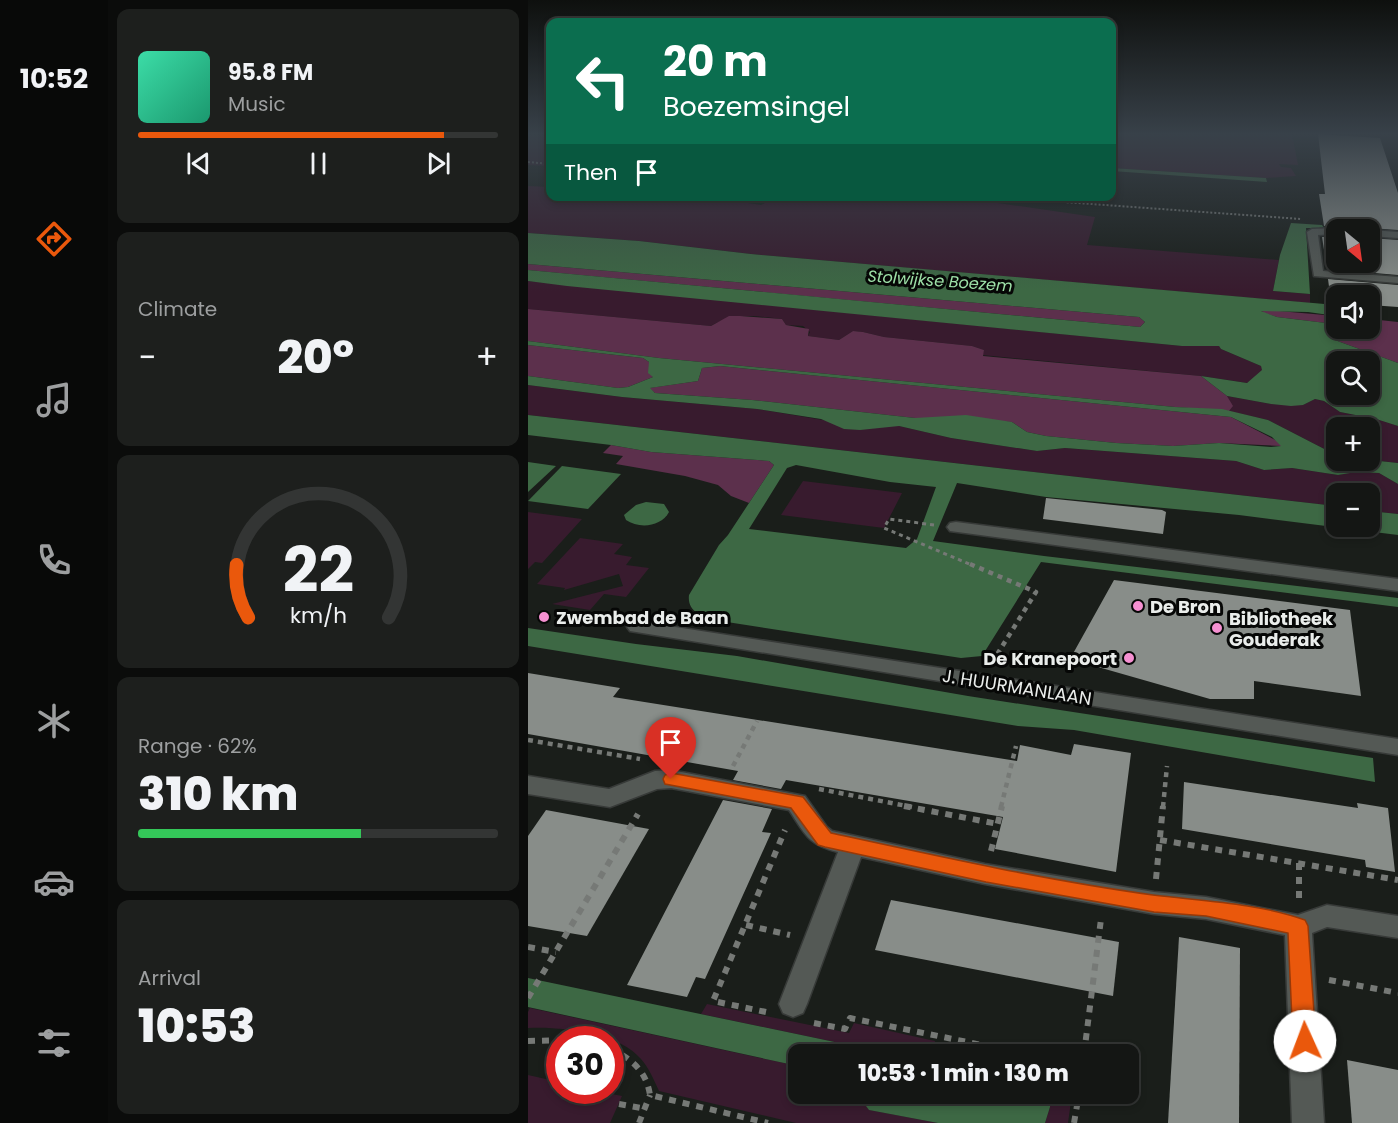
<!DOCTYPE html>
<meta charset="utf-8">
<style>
body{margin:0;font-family:Poppins,sans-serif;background:#1d1f1d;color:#f1f3f6;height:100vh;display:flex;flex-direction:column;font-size:22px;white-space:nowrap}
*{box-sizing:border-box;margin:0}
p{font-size:20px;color:#9d9fa0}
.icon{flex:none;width:33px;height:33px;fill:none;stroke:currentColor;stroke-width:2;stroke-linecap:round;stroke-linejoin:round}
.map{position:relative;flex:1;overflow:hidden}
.side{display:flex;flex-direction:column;gap:9px;padding:9px;background:#0b0c0b;width:420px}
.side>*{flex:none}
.guide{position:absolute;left:18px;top:18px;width:570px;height:183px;border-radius:12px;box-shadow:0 3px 9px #0003,0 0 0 2px #333534;background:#0b6e4f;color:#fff;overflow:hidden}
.needle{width:39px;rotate:151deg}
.fabs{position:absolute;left:798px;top:219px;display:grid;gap:12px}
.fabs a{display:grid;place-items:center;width:54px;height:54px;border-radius:12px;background:#141614;box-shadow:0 3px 9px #0003,0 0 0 2px #333534;font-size:30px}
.speed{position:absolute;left:18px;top:1026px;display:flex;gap:12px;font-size:30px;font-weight:700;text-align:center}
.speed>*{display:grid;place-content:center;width:78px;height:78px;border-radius:50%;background:#141614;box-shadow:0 3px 9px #0003,0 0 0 2px #333534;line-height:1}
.speed .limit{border:9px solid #d22;background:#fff;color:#111}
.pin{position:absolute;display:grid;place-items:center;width:51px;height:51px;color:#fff;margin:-62px -26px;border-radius:50% 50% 50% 0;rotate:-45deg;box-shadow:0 0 6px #0007}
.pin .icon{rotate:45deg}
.me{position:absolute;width:66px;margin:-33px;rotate:358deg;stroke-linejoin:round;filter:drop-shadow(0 0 4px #0008)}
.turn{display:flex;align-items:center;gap:21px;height:126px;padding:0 18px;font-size:27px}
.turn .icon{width:78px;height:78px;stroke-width:2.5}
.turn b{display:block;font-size:42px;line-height:51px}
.then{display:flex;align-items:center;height:57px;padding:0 18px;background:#0003;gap:12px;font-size:22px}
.big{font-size:45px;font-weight:800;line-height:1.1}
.side .tile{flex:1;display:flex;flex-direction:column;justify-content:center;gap:9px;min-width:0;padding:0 21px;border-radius:12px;background:#1d1f1d}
.side .dial{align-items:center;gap:0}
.dial svg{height:156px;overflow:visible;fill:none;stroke:#333534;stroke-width:7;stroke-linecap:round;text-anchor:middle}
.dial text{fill:#f1f3f6;stroke:none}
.song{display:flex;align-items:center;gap:18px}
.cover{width:72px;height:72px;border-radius:9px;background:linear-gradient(135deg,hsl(160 70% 55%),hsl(160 70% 35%))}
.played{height:6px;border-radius:3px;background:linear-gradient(90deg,#ea580c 85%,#333534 85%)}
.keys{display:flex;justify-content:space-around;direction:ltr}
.heat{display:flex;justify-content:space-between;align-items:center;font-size:33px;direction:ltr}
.charge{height:9px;border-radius:4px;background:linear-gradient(90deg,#34c759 62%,#333534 0)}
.trip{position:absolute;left:260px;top:1044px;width:351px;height:60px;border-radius:12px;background:#141614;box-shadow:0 3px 9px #0003,0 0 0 2px #333534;font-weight:800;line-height:60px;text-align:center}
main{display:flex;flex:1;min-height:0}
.dock{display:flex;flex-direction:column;width:108px;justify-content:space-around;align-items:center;background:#080908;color:#9d9fa0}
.dock .icon{width:42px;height:42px}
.dock .active{color:#ea580c}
.dock b{font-size:27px;color:#f1f3f6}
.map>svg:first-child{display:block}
</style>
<main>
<nav class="dock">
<b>10:52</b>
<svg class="icon active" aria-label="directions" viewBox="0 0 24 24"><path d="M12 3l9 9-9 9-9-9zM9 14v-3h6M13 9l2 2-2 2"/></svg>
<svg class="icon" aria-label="music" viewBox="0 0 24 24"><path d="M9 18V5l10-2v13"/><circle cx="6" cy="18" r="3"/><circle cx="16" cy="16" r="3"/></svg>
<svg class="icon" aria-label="phone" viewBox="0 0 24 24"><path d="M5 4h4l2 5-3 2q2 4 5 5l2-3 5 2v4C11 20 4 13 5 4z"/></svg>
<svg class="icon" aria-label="climate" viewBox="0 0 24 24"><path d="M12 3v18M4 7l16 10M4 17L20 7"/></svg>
<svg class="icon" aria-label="car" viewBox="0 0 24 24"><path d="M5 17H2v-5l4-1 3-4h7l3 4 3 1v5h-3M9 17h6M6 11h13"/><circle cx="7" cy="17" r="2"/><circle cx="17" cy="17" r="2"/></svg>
<svg class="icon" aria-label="filters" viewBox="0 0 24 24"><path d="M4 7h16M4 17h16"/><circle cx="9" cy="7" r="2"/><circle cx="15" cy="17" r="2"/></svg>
</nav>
<section class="side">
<div class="tile">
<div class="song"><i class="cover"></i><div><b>95.8 FM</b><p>Music</p></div></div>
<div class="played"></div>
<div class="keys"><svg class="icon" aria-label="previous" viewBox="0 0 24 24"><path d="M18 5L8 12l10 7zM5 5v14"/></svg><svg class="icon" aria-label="pause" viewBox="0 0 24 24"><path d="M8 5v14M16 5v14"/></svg><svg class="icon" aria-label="next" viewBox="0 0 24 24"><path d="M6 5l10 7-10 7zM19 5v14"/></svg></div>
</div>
<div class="tile"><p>Climate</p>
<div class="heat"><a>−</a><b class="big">20°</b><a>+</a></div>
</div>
<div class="tile dial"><svg viewBox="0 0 100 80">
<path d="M14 69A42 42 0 1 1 86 69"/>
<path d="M14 69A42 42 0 0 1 8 42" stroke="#ea580c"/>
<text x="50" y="56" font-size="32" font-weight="700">22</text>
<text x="50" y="72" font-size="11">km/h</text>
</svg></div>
<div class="tile"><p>Range · 62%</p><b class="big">310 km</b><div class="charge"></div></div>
<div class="tile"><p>Arrival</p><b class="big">10:53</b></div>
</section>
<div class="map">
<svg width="870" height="1123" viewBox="0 0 870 1123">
<rect width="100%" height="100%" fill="#1a1e1a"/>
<g fill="#381b2e">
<path d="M584,134H764L770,165L751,164L753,167L763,168L768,176L738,178L584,168Z"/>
<path d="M0,135L22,137V166L0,165Z"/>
<path d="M0,186L22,187V196H144L200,200L233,205L249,197H458L463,202L567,217L559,245L751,260L745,291L782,294V303L223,254L111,241L0,233Z"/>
<path d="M0,281L654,346H691L693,349L733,366L735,371L719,383L673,376L454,355L456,350L444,346L356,337L335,332L325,331L311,340L280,336L282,332L275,326L258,325L254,319C228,316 206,312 183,326L0,309Z"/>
<path d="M0,385L94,397L229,409L301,421L371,426L423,438L509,451L537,448L708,461L736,470L764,468L810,475L828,471L851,473L870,484V514L842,511V494H808V506L0,415Z"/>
<path d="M699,396L743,404L775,405L787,399L796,401L812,412L848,419L870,426V463L842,460V428H808V455L740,420L701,411L704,406Z"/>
<path d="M275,481L374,493L356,528L253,515Z"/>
<path d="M0,512L54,519L14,563L7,562L0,569Z"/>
<path d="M52,538L95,544L86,554L104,557L98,565L121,568L98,597L76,594L62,610L24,604L95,586L91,574L36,590L37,588L9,584Z"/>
<path d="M179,1004L321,1033L326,1023L407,1041L403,1054H364L173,1014Z"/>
<path d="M2,1008L270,1066V1094H329L342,1110L410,1123H268L131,1091C126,1080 121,1068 113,1059C92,1033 32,1026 0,1028V1012Z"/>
<path d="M411,1042L473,1054H408Z"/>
<path d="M0,1075L31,1082L32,1090L68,1091L94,1096L82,1123H0Z"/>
<path d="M521,1094H544L540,1123H517L522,1107Z"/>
</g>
<g fill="#5c304c">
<path d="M0,264L611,317L617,322L612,327L63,276L0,270Z"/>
<path d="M0,309L183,326L201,316H212L254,319L258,325L281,329L280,336L311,340L325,331L335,332L356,337L444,346L456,350L455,356L673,376L699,396L705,406L701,411L647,407L131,358L0,341Z"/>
<path d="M738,310L808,316V328H842V319L870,322V363L804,339L799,334L806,324L749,317L733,312Z"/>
<path d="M0,345L115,358L121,362L125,377L100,387L90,388L0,376Z"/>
<path d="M192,366L703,417L753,443V446L691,443L645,446L588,443L518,436L499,432L484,422L387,418L224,400L127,393L121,388L170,381L174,368Z"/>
<path d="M83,445L123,452L241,461L246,465L221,503L203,496L190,485L157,476L88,464L95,456L75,453Z"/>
</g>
<g fill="#3d6844" fill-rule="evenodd">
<path d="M584,168L738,178L739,182L584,171Z"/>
<path d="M763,223L794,225L796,228H778L782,294L745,291L752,255Z"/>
<path d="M0,233L111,241L223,254L808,305V316L780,312L733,311L749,317L806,324L804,332L800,334L804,339L870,363V426L848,419L812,412L796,401L787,399L775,405L763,406L743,404L699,396L673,376L719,383L734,370L733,366L693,349L691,346H654L39,286L0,281V270L612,327L617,322L611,317L0,264ZM808,362H842V394H808Z"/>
<path d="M0,341L131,358L647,407L694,409L740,420L808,455V460H842L870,463V484L851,473L828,472L810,475L764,468L736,470L708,461L537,448L509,451L423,438L371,426L332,430L316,429L293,419L229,409L94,397L0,385V376L90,388L100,387L125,377L120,373L121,362L115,358L0,345ZM192,366L703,417L744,437L753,446L743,447L691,443L645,446L588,443L518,436L499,432L484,422L438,415L387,418L224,400L127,393L122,388L170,381L174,368Z"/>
<path d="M0,415L808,506V526H842V511L870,514V535L711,515L518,497L429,483L405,541L516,556L870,598V607L513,562L454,656L433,658L186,620C173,616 159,611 161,595L191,545L200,535L246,465L241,461L123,452L83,445L0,435ZM268,465L362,482L408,487L389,539L378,548L221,529L259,468Z"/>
<path d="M0,462L28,466L0,492Z"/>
<path d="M34,466L93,474L60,509L0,501Z"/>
<path d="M118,502L136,504L141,512C133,527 111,529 98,520L96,515L108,505Z"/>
<path d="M0,628L108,644L209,656L440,696L845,758L847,782L546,730L490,726L0,646Z"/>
<path d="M0,978L364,1054H270V1066L0,1007Z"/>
<path d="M329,1094H521L523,1096L522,1107L517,1123H410L341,1110Z"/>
</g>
<g fill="#888d89">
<path d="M790,134L852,138L870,193V230L842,228L814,230L808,226H796L791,194H797Z"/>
<path d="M808,236V262H842V238L870,240V275L799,269L794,237Z"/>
<path d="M800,279L870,285V307L842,305V296H808V302H803Z"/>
<path d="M518,498L634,510L638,512L635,534L515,519Z"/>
<path d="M586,580L822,610L833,696L726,681V699H682L542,659Z"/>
<path d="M0,673L92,688L85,697L489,761L492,745L543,755L546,744L603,753L588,872L467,849L475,817L258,780L253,789L205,780L210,771L0,734Z"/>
<path d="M656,782L830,808L829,803L860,808L867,872L838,867L837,860L654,829Z"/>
<path d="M195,800L244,809L234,832L243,833L177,979L168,977L159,997L99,985Z"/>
<path d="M18,810L121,829L59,936L0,926V836Z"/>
<path d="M363,900L591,942L585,996L347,950Z"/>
<path d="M651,937L712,948L711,1123H640Z"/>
<path d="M819,1060L870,1070V1123H824Z"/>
</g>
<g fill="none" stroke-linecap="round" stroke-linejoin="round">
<defs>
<g id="lane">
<path d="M808,228L812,230H808V234L790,235L795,271L870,277V283L786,276L779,232L784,229Z"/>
<path d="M842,230L870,232V238L842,236Z"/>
</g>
<g id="street">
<path d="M428,522L870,579V591L422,531L419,527L422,523Z"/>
<path d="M109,621L870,739V755L102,631L99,627L102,623Z"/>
<path d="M143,770L277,796L299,827L304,831L457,864L626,892L678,897L770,915L799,905L870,916V938L799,927L784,933L796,1123H764L757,935L678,919L626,914L457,884L333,857L279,1004L275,1013L265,1017L255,1013L251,1004L310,852C280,845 277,834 261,810L143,788L129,789L82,807L0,794V776L81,789L127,771Z"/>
</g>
</defs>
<use href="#lane" stroke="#373a38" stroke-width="3"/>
<use href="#street" stroke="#373a38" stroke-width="3"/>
<g stroke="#767976" stroke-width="2" stroke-dasharray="2 2" stroke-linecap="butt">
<path d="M0,162L22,164"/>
<path d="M483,196L535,202L773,219"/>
</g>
<path stroke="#767976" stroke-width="3" stroke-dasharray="4 4" stroke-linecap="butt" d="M406,525L361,519L356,528L446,566"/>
<g stroke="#767976" stroke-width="4.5" stroke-dasharray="5 5" stroke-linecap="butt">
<path d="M442,564L508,592L465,661"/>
<path d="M0,740L112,759"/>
<path d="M205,766L229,721"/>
<path d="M291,789L384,807"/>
<path d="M473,807L488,746"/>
<path d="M635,807L639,766"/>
</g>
<g stroke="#767976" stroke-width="6" stroke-dasharray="7 7" stroke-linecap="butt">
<path d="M376,806L470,824"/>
<path d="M632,840L870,880"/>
<path d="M463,851L474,806"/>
<path d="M771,863V898"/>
<path d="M628,879L635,806"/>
<path d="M218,925L262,935"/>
<path d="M0,947L28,952"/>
<path d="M801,980L870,993"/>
<path d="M0,998L110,814"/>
<path d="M238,1012L185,1001L257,830"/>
<path d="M286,1023L317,1029L322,1018L498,1054"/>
<path d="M0,1041L42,1040"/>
<path d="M82,1048C103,1059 118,1070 122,1095L240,1123"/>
<path d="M556,1054L573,919"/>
<path d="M91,1104L118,1109"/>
<path d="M111,1123L122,1095"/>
<path d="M546,1123L551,1094"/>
</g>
<use href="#lane" fill="#545955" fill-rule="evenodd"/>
<use href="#street" fill="#545955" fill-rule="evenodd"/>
</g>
<linearGradient id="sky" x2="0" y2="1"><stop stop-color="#0e100e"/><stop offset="0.46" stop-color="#384149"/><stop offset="1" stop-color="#384149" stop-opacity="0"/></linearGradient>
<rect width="870" height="291" fill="url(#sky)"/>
<path fill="#ea580c" stroke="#983908" stroke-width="1.5" d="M143,773L275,797L303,833C409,856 517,880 625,895C674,901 730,903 777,920L780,926L788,1041L784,1048L777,1051L769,1048L765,1041L760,933L678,916L626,912L458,882L297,847L290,845L263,808L137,784L135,779L137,775Z"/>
<g fill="#f590d1" stroke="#060706" stroke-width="2">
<circle cx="610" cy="606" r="6"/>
<circle cx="16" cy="617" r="6"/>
<circle cx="689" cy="628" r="6"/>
<circle cx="601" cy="658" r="6"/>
</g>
<g text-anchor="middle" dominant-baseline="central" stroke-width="6" stroke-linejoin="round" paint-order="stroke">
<g font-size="16" font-style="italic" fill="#9de0a7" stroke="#060706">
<text transform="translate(412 281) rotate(4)">Stolwijkse Boezem</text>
</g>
<g font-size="18" font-weight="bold" fill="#eaedeb" stroke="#060706" text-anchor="start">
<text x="622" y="606">De Bron</text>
<text x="28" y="617">Zwembad de Baan</text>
<text x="701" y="618">Bibliotheek<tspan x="701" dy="21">Gouderak</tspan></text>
<text x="589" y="658" text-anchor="end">De Kranepoort</text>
</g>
<g font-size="18" fill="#eaedeb" stroke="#060706">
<text transform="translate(489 687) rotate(9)">J. HUURMANLAAN</text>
</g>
</g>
</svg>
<div class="fabs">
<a><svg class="needle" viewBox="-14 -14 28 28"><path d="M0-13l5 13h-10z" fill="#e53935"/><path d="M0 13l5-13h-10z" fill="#9d9fa0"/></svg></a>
<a><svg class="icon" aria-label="sound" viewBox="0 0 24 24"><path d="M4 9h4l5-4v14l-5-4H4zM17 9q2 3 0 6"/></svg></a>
<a><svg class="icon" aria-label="search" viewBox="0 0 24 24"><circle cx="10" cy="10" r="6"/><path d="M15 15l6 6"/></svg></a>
<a>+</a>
<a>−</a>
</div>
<div class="speed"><div class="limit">30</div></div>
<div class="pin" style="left:143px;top:779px;background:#d93025"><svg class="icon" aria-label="arrive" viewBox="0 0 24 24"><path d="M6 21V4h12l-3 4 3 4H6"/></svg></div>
<svg class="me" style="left:777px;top:1041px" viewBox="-20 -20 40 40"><circle r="19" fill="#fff"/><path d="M0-13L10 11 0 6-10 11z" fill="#ea580c"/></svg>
<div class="trip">10:53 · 1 min · 130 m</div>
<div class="guide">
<div class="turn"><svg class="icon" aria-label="left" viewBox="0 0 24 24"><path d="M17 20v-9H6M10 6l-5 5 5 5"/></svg><div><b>20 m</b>Boezemsingel</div></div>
<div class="then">Then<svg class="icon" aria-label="arrive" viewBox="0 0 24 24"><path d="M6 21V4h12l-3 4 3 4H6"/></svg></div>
</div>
</div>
</main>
